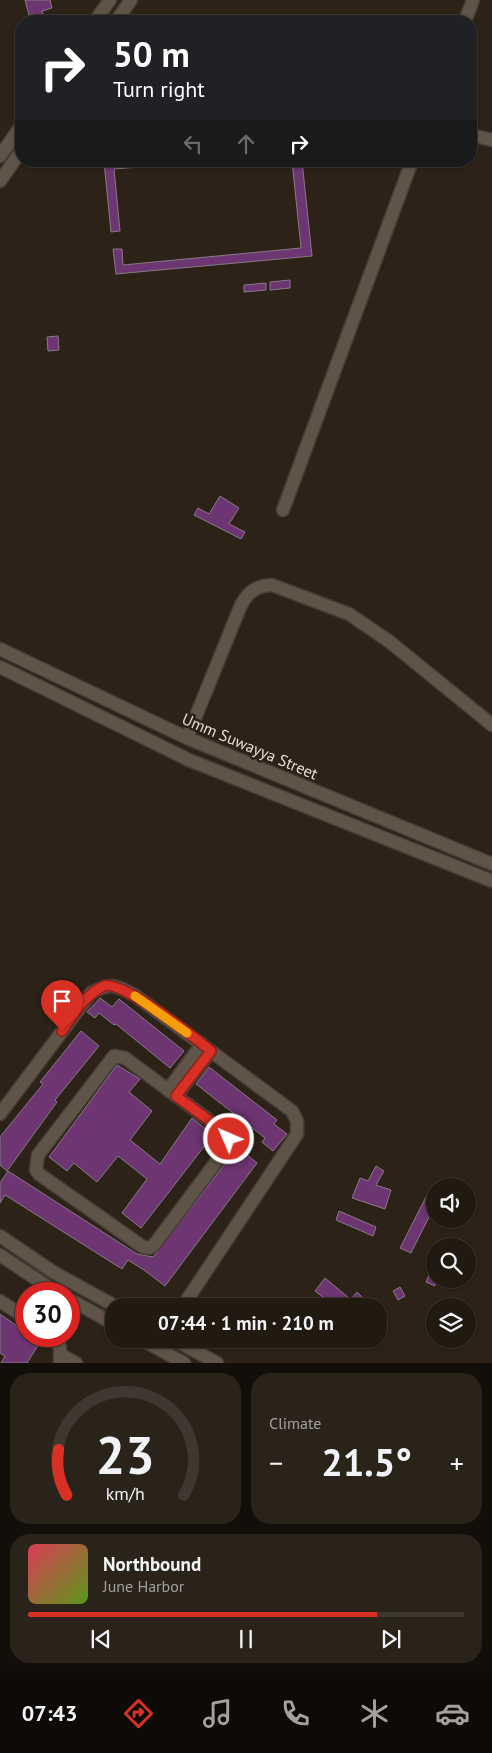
<!DOCTYPE html>
<meta charset="utf-8">
<style>
body{margin:0;font-family:"PT Sans",sans-serif;background:#29231a;color:#f1f3f6;height:100vh;display:flex;flex-direction:column;font-size:19px;white-space:nowrap}
*{box-sizing:border-box;margin:0}
p{font-size:16px;color:#a2a19f}
.icon{flex:none;width:28px;height:28px;fill:none;stroke:currentColor;stroke-width:2;stroke-linecap:round;stroke-linejoin:round}
.map{position:relative;height:1363px;overflow:hidden}
.drawer{display:flex;flex-direction:column;gap:10px;padding:10px;background:#120e09;flex:1}
.drawer>*{flex:none}
.hud{position:absolute;left:15px;top:15px;width:462px;height:152px;border-radius:20px;box-shadow:0 1px 4px #0004,0 0 0 1px #3e3831;background:#202124;color:#fff;overflow:hidden}
.buttons{position:absolute;left:426px;top:1178px;display:grid;gap:10px}
.buttons a{display:grid;place-items:center;width:50px;height:50px;border-radius:50%;background:#211a11;box-shadow:0 1px 4px #0004,0 0 0 1px #3e3831;font-size:25px}
.speed{position:absolute;left:15px;top:1282px;display:flex;gap:10px;font-size:25px;font-weight:700;text-align:center}
.speed>*{display:grid;place-content:center;width:65px;height:65px;border-radius:50%;background:#211a11;box-shadow:0 1px 4px #0004,0 0 0 1px #3e3831;line-height:1}
.speed .limit{border:8px solid #d22;background:#fff;color:#111}
.pin{position:absolute;display:grid;place-items:center;width:42px;height:42px;color:#fff;margin:-51px -21px;border-radius:50% 50% 50% 0;rotate:-45deg;box-shadow:0 0 5px #0007}
.pin .icon{rotate:45deg}
.me{position:absolute;width:55px;margin:-28px;rotate:315deg;stroke-linejoin:round;filter:drop-shadow(0 0 4px #0008)}
.turn{display:flex;align-items:center;gap:18px;height:105px;padding:0 15px;font-size:22px}
.turn .icon{width:65px;height:65px;stroke-width:2.5}
.turn b{display:block;font-size:35px;line-height:42px}
.lanes{display:flex;align-items:center;height:48px;padding:0 15px;background:#0003;justify-content:center;gap:25px;direction:ltr}
.lanes .off{opacity:.35}
.big{font-size:38px;font-weight:600;line-height:1.1}
.drawer .card{flex:1;display:flex;flex-direction:column;justify-content:center;gap:8px;min-width:0;padding:0 18px;border-radius:20px;background:#29231a}
.drawer .dial{align-items:center;gap:0}
.dial svg{height:130px;overflow:visible;fill:none;stroke:#3e3831;stroke-width:7;stroke-linecap:round;text-anchor:middle}
.dial text{fill:#f1f3f6;stroke:none}
.song{display:flex;align-items:center;gap:15px}
.cover{width:60px;height:60px;border-radius:8px;background:linear-gradient(135deg,hsl(350 70% 55%),hsl(90 70% 35%))}
.played{height:5px;border-radius:2px;background:linear-gradient(90deg,#d93025 80%,#3e3831 80%)}
.keys{display:flex;justify-content:space-around;direction:ltr}
.heat{display:flex;justify-content:space-between;align-items:center;font-size:28px;direction:ltr}
.drawer .tiles{flex:1;display:grid;gap:10px;grid-template-columns:1fr 1fr}
.card:last-child{grid-column:span 2}
.trip{position:absolute;left:105px;top:1298px;width:282px;height:50px;border-radius:20px;background:#211a11;box-shadow:0 1px 4px #0004,0 0 0 1px #3e3831;font-weight:600;line-height:50px;text-align:center}
.tab-bar{display:flex;height:80px;justify-content:space-around;align-items:center;background:#0d0a07;color:#a2a19f}
.tab-bar .icon{width:35px;height:35px}
.tab-bar .active{color:#d93025}
.tab-bar b{font-size:22px;color:#f1f3f6}
.map>svg:first-child{display:block}
</style>
<div class="map">
<svg width="492" height="1363" viewBox="0 0 492 1363">
<rect width="100%" height="100%" fill="#2c2217"/>
<g fill="#6d3572" stroke="#867a87">
<path d="M25,0H50L52,8L42,11L45,21H35L33,14L29,15Z"/>
<path d="M138,161L139,167L114,169L120,231L111,232L104,162Z"/>
<path d="M292,161H302L312,256L116,274L113,249H122L123,265L301,248Z"/>
<path d="M290,280V288L270,290V282Z"/>
<path d="M266,283V290L244,292V285Z"/>
<path d="M58,336L59,350L48,351L47,337Z"/>
<path d="M220,496L239,508L229,524L245,532L241,539L194,515L198,508L209,514Z"/>
<path d="M100,998L112,1007L119,999L184,1051L170,1068L116,1024L114,1025L99,1013L95,1018L87,1012Z"/>
<path d="M81,1031L99,1046L55,1100L57,1102L7,1171L0,1165V1137L43,1084L40,1082Z"/>
<path d="M117,1065L140,1079L129,1092L152,1111L130,1140L160,1164L192,1118L213,1135L141,1228L122,1213L147,1179L118,1156L97,1182L74,1163L67,1171L49,1157Z"/>
<path d="M209,1067L277,1120L274,1124L287,1134L273,1151L262,1142L265,1138L196,1084Z"/>
<path d="M238,1147L257,1163L165,1286L144,1270L128,1260L122,1269L5,1195L0,1203V1183L8,1171L137,1254L153,1257Z"/>
<path d="M376,1166L384,1171L376,1185L391,1190L385,1209L352,1198L360,1178L368,1181Z"/>
<path d="M427,1195L435,1199V1205L411,1253L400,1248Z"/>
<path d="M339,1211L376,1227L373,1236L336,1220Z"/>
<path d="M435,1260V1286L426,1282Z"/>
<path d="M325,1278L349,1298L343,1306H334L315,1291Z"/>
<path d="M400,1287L405,1296L398,1300L393,1291Z"/>
<path d="M357,1292L365,1300L359,1306L350,1300Z"/>
<path d="M0,1314L17,1326L16,1327L26,1336H44L27,1363H1L5,1356L0,1353Z"/>
</g>
<g fill="none" stroke-linecap="round" stroke-linejoin="round">
<defs>
<g id="minor">
<path d="M95,21L110,0"/>
<path d="M116,21L131,0"/>
<path d="M465,21L473,0"/>
<path d="M471,135L492,140"/>
<path d="M0,156L21,126"/>
<path d="M0,181L21,151"/>
<path d="M283,510L412,161"/>
<path d="M0,649L187,738L492,864"/>
<path d="M0,667L189,760L492,881"/>
<path d="M187,738L241,605C249,591 256,586 272,585L349,614L390,642L492,725"/>
<path d="M114,1056L125,1058L225,1132L229,1139L228,1146L154,1245L149,1248L143,1247L39,1174L36,1170L38,1155Z"/>
<path d="M168,1090L202,1044"/>
<path d="M176,1096L211,1051"/>
<path d="M0,1114L91,993C112,982 116,985 136,996L292,1111L297,1121V1134L183,1306"/>
<path d="M0,1236L53,1272L115,1306"/>
<path d="M0,1255L59,1294"/>
<path d="M69,1299L114,1324"/>
<path d="M0,1301L26,1318"/>
<path d="M52,1336L60,1347V1363"/>
<path d="M141,1339L184,1363"/>
<path d="M173,1339L217,1363"/>
<path d="M61,1355L76,1363"/>
</g>
</defs>
<use href="#minor" stroke="#463d36" stroke-width="15"/>
<use href="#minor" stroke="#605449" stroke-width="12"/>
</g>
<g fill="none" stroke-linecap="round" stroke-linejoin="round">
<defs>
<path id="route" d="M62,1031C73,1016 85,994 104,986C121,979 195,1038 211,1051L176,1096L225,1132L229,1139"/>
</defs>
<use href="#route" stroke="#8d1f18" stroke-width="12"/>
<use href="#route" stroke="#d93025" stroke-width="9"/>
<path stroke="#f59e0b" stroke-width="9" d="M135,996L187,1033"/>
</g>
<g text-anchor="middle" dominant-baseline="central" stroke-width="5" stroke-linejoin="round" paint-order="stroke">
<g font-size="16" fill="#e4ddd6" stroke="#2c2217">
<text transform="translate(250 746) rotate(23)">Umm Suwayya Street</text>
</g>
</g>
</svg>
<div class="buttons">
<a><svg class="icon" aria-label="sound" viewBox="0 0 24 24"><path d="M4 9h4l5-4v14l-5-4H4zM17 9q2 3 0 6"/></svg></a>
<a><svg class="icon" aria-label="search" viewBox="0 0 24 24"><circle cx="10" cy="10" r="6"/><path d="M15 15l6 6"/></svg></a>
<a><svg class="icon" aria-label="layers" viewBox="0 0 24 24"><path d="M12 4l9 5-9 5-9-5zM3 14l9 5 9-5"/></svg></a>
</div>
<div class="speed"><div class="limit">30</div></div>
<div class="pin" style="left:62px;top:1031px;background:#d93025"><svg class="icon" aria-label="arrive" viewBox="0 0 24 24"><path d="M6 21V4h12l-3 4 3 4H6"/></svg></div>
<svg class="me" style="left:229px;top:1139px" viewBox="-20 -20 40 40"><circle r="17" fill="#d93025" stroke="#fff" stroke-width="3"/><path d="M0-11L8 9 0 5-8 9z" fill="#fff"/></svg>
<div class="trip">07:44 · 1 min · 210 m</div>
<div class="hud">
<div class="turn"><svg class="icon" aria-label="right" viewBox="0 0 24 24"><path d="M7 20v-9h11M14 6l5 5-5 5"/></svg><div><b>50 m</b>Turn right</div></div>
<div class="lanes"><svg class="icon off" aria-label="left" viewBox="0 0 24 24"><path d="M17 20v-9H6M10 6l-5 5 5 5"/></svg><svg class="icon off" aria-label="ahead" viewBox="0 0 24 24"><path d="M12 20V5M6 11l6-6 6 6"/></svg><svg class="icon" aria-label="right" viewBox="0 0 24 24"><path d="M7 20v-9h11M14 6l5 5-5 5"/></svg></div>
</div>
</div>
<section class="drawer">
<div class="tiles">
<div class="card dial"><svg viewBox="0 0 100 80">
<path d="M14 69A42 42 0 1 1 86 69"/>
<path d="M14 69A42 42 0 0 1 9 41" stroke="#d93025"/>
<text x="50" y="56" font-size="32" font-weight="700">23</text>
<text x="50" y="72" font-size="11">km/h</text>
</svg></div>
<div class="card"><p>Climate</p>
<div class="heat"><a>−</a><b class="big">21.5°</b><a>+</a></div>
</div>
<div class="card">
<div class="song"><i class="cover"></i><div><b>Northbound</b><p>June Harbor</p></div></div>
<div class="played"></div>
<div class="keys"><svg class="icon" aria-label="previous" viewBox="0 0 24 24"><path d="M18 5L8 12l10 7zM5 5v14"/></svg><svg class="icon" aria-label="pause" viewBox="0 0 24 24"><path d="M8 5v14M16 5v14"/></svg><svg class="icon" aria-label="next" viewBox="0 0 24 24"><path d="M6 5l10 7-10 7zM19 5v14"/></svg></div>
</div>
</div>
</section>
<nav class="tab-bar">
<b>07:43</b>
<svg class="icon active" aria-label="directions" viewBox="0 0 24 24"><path d="M12 3l9 9-9 9-9-9zM9 14v-3h6M13 9l2 2-2 2"/></svg>
<svg class="icon" aria-label="music" viewBox="0 0 24 24"><path d="M9 18V5l10-2v13"/><circle cx="6" cy="18" r="3"/><circle cx="16" cy="16" r="3"/></svg>
<svg class="icon" aria-label="phone" viewBox="0 0 24 24"><path d="M5 4h4l2 5-3 2q2 4 5 5l2-3 5 2v4C11 20 4 13 5 4z"/></svg>
<svg class="icon" aria-label="climate" viewBox="0 0 24 24"><path d="M12 3v18M4 7l16 10M4 17L20 7"/></svg>
<svg class="icon" aria-label="car" viewBox="0 0 24 24"><path d="M5 17H2v-5l4-1 3-4h7l3 4 3 1v5h-3M9 17h6M6 11h13"/><circle cx="7" cy="17" r="2"/><circle cx="17" cy="17" r="2"/></svg>
</nav>
